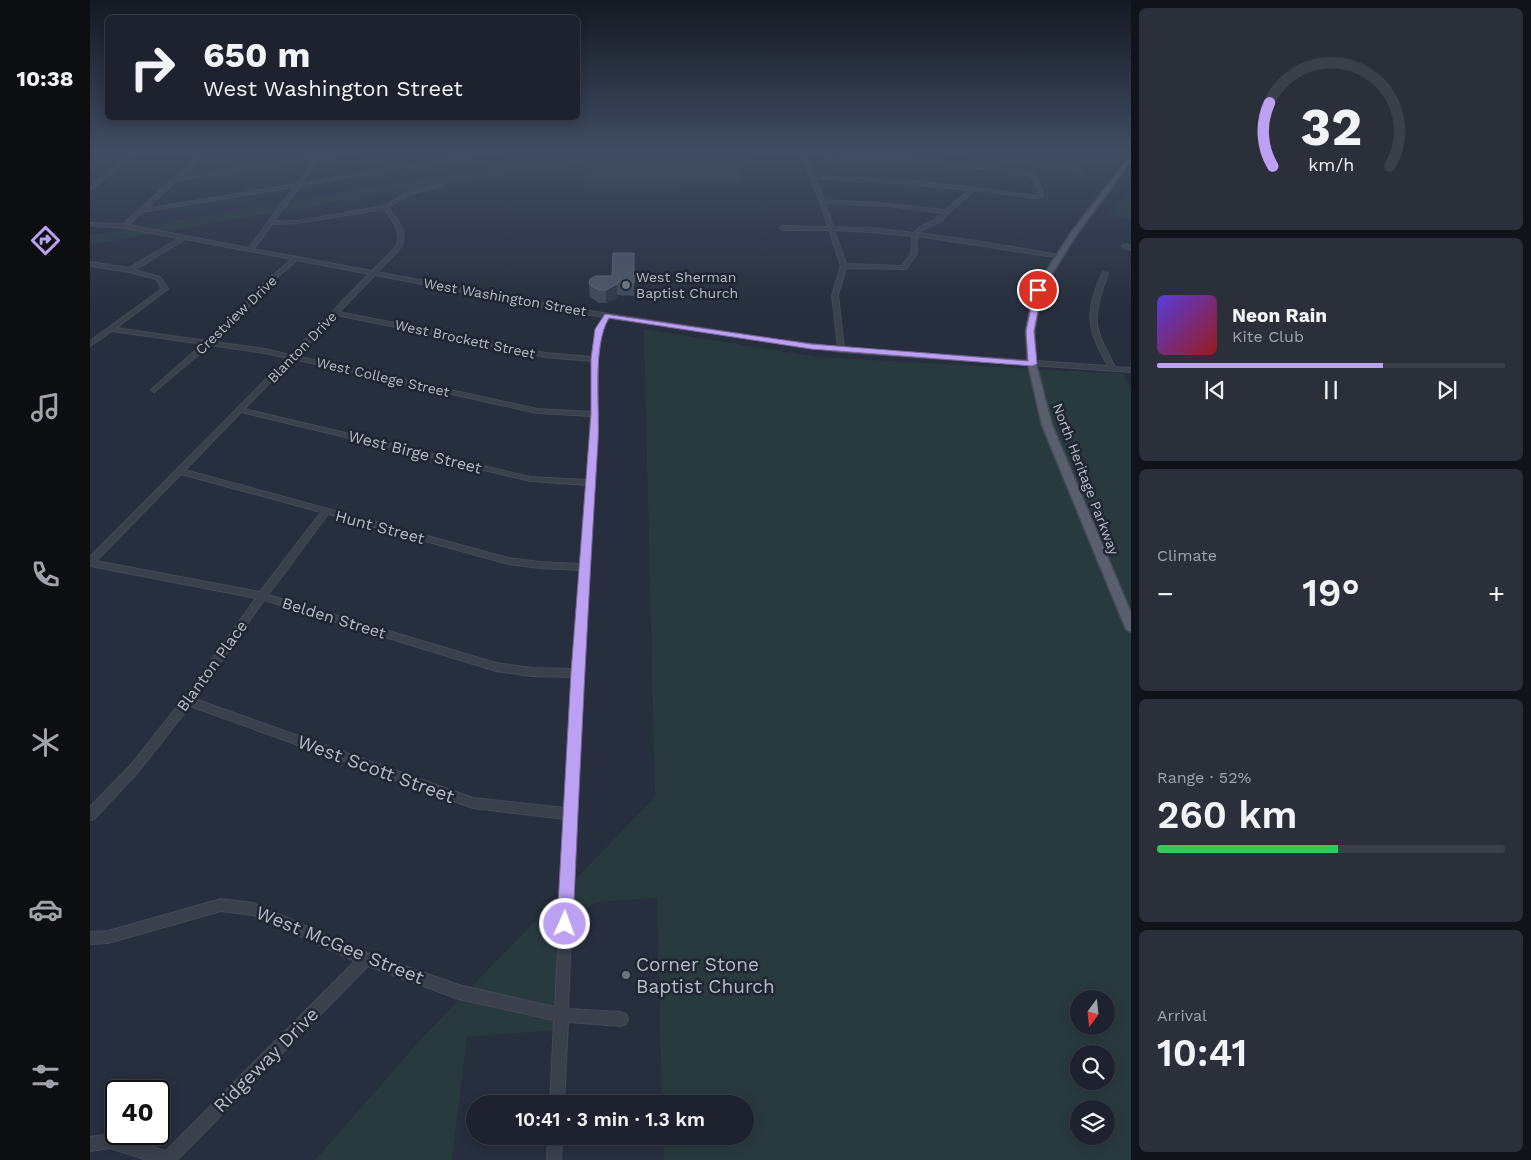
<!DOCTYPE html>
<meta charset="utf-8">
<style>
body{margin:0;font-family:"Work Sans",sans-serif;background:#2a2f3a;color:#f1f3f6;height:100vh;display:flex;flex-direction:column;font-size:19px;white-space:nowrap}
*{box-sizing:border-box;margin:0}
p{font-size:16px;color:#a0a4aa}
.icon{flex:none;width:28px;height:28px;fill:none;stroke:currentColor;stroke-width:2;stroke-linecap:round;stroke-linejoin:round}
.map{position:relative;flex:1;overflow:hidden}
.side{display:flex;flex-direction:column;gap:8px;padding:8px;background:#101319;width:400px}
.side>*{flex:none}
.top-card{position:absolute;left:15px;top:15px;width:475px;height:105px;border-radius:8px;box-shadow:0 2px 12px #0003,0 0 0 1px #3b3f4a;background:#1d222e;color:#f1f3f6;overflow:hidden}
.needle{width:32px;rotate:195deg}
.fabs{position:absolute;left:980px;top:990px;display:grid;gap:10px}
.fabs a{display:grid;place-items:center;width:45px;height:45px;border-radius:50%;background:#1d222e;box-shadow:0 2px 12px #0003,0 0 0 1px #3b3f4a;font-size:25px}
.speed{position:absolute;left:15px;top:1080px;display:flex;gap:10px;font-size:25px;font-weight:700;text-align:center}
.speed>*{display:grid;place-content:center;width:65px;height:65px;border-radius:50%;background:#1d222e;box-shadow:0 2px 12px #0003,0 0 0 1px #3b3f4a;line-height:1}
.speed .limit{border:2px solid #111;border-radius:8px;background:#fff;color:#111}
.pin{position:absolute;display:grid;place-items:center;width:42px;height:42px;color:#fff;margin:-21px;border:2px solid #fff;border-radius:50%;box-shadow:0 1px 5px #0007}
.me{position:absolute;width:55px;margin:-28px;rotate:2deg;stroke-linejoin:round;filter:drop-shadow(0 0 4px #0008)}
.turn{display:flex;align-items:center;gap:18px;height:105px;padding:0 15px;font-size:22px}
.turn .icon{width:65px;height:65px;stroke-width:2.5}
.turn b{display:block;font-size:35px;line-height:42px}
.big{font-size:38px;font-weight:600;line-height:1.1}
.side .widget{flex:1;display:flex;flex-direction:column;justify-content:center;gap:8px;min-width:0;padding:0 18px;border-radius:8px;background:#2a2f3a}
.side .dial{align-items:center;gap:0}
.dial svg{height:130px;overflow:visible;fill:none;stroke:#3b3f4a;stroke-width:7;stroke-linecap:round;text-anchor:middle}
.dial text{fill:#f1f3f6;stroke:none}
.song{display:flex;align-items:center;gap:15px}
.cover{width:60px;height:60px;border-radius:8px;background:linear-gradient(135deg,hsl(250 70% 55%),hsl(0 70% 35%))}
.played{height:5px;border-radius:2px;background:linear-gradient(90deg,#bca0f2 65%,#3b3f4a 65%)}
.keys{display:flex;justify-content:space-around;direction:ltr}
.heat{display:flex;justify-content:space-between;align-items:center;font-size:28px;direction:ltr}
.charge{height:8px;border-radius:4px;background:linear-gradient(90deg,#34c759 52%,#3b3f4a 0)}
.trip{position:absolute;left:376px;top:1095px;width:288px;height:50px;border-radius:25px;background:#1d222e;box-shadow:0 2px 12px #0003,0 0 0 1px #3b3f4a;font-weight:600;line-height:50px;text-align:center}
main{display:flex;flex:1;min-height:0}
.menu{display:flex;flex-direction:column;width:90px;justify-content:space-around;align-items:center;background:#0c0e12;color:#a0a4aa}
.menu .icon{width:35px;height:35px}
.menu .current{color:#bca0f2}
.menu b{font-size:22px;color:#f1f3f6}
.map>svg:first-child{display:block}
</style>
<main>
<nav class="menu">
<b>10:38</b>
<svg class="icon current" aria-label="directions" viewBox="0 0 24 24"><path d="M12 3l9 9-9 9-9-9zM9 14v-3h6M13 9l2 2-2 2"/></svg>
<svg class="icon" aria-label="music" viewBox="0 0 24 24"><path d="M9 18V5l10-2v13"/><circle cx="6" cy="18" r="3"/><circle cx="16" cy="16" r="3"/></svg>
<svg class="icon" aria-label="phone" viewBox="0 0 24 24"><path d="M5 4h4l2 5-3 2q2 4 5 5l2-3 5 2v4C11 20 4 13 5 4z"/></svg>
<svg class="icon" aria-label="climate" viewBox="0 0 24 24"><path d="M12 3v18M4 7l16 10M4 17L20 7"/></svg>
<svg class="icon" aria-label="car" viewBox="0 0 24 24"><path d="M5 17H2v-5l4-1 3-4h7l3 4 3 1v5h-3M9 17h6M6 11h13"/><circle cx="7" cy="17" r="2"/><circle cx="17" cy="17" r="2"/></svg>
<svg class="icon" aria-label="filters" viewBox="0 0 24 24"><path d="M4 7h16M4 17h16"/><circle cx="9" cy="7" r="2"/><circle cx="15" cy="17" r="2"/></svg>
</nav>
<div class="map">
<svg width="1041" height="1160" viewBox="0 0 1041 1160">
<rect width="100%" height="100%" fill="#272e3d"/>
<g fill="#293a3e" fill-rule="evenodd">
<path d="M496,152H647L653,181L494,192L495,165L364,182L0,244V235Z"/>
<path d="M813,152H1015L993,177L899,160Z"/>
<path d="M1041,191V219L1019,215Z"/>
<path d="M554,329L728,357L1033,374L1041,390V1160H574L573,1136H655V1104H572L567,898L506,902L482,920L477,1029L377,1037L362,1160H225L333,1037L565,797ZM989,999H1016V1026H989ZM989,1054H1016V1081H989ZM989,1109H1016V1136H989Z"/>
</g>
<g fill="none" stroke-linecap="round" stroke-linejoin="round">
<path stroke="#1a253a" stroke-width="1" d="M981,152L983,164L1008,174L1041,182"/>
<defs>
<g id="minor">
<path d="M42,152H118L90,178L227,156L230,155L232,156L256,152H266L230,159L212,183L401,152H410L210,186L184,221H208L294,206L317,192L351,184H353V186L321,194L298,207C325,241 314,245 287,272L474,307L690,340L748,347L742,295L751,266L739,230H693L690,228L693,226L738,227L730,201L711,156L669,155L671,153C742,153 813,155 884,165C905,168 925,169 945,174L953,192L952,197L944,198L885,190L858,213L852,221L830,231L829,233L899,243L969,255L972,257L971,258L827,236V254L816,269L756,268L748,295L754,348L1018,366C997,328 994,313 1013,272L1018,273C1002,318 1002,325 1025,367L1041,368V372L751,352L519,318L512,329L508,359V414L492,673L478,1009L531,1012L536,1014L538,1019L536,1024L531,1026L478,1022L474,1104H460L464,1020L369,999L278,966L87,1160H57L20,1148L0,1151V1137L20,1134L76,1151L265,961L163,915L131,911L18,943L0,944V932L18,931L131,899L163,903L277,953L369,985L465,1007L475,819L383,808L100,706L48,772L4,819L0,820V807L40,766L94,698L166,598L0,566V557L197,358L175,353L120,345L64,392L61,390L62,389L113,344L22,331L0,346V341L72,289L66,279L39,272L0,266V262L39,268L89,238L34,228L0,225V223L33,224L112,153H46L0,190V187ZM715,156L808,159L923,172L941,176L949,192L948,195L944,196C871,185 798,178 723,176ZM225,159L207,184L56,209L86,181ZM725,178L806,183L880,190L855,210L798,204L734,200ZM204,187L159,248L38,225L52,212ZM735,203L798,206L853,213C845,223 830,223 824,233L781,228L743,227ZM294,209C320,242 308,245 282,271L164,249L182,224L208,223ZM744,230L781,232L822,236L821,254L812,266L756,264ZM95,239L202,259L174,283L136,325L117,341L26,328L78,289L70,277L45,270ZM207,260L279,274L200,355L175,349L124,342L140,327L178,285ZM285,275L474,311L514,317L506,329L502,357L455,353L249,312ZM246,315L455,357L502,361V412L447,409L206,356ZM203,359L447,413L501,416L497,480L440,477L154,409ZM151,412L440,481L496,485L490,564L450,562L418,558L95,470ZM91,474L231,512L170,592L6,561ZM238,514L418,564L450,568L490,570L482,669L442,668L406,663L178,595ZM174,600L406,671L442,676L482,677L475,808L383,798L105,699Z"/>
<path d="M1035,244L1041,246V250L1033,247L1032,246Z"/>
<path d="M458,1136H472L471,1160H457Z"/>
</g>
<path id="major" d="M1041,155V161L986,235L952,290L944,331L946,364L962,425L1041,613V632L1037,630L1035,627L952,425L938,364L936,331L944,290L981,233Z"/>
</defs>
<use href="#minor" stroke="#444a56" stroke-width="2"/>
<use href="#major" stroke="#444a56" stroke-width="3"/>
<use href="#minor" fill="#3a414d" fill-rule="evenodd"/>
<use href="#major" fill="#595f6d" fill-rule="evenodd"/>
</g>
<path fill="#424b5b" d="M500,279L544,283V296L527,295V298L516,303H509L500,297L499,284Z"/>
<path fill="#323a4a" d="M527,284V298L516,303V290Z"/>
<path fill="#4e5767" stroke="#5f6776" d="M523,253H544V283L527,282V284L516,290H509L499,284L500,279L506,276H522Z"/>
<linearGradient id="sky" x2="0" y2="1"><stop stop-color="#151922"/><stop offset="0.48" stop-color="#414c62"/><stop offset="1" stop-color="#414c62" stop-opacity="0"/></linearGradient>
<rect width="1041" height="314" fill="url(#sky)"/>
<path fill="#bca0f2" stroke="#7a689d" d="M945,289L952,290L944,331L947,364L942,366L721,349L519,318C502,346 510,407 508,441C498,602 490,763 483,924L480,930L475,932L469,930L467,924L481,673L501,414V359L505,329L515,314L721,344L938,361L936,331Z"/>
<g fill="#6b7280" stroke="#1f2632" stroke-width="2">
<circle cx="536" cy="285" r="5"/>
<circle cx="536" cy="975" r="5"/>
</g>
<g text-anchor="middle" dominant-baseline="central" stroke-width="5" stroke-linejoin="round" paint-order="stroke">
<g font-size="14" fill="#b7bcc8" stroke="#1f2632" text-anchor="start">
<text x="546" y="277">West Sherman<tspan x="546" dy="16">Baptist Church</tspan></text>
</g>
<g font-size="14" fill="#b7bcc8" stroke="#1f2632">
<text transform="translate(415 297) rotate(10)">West Washington Street</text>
<text transform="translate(146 315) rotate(-44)">Crestview Drive</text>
<text transform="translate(375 339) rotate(12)">West Brockett Street</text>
<text transform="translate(212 347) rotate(-46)">Blanton Drive</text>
<text transform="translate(293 377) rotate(13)">West College Street</text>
<text transform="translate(996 479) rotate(69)">North Heritage Parkway</text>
</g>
<g font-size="16" fill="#b7bcc8" stroke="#1f2632">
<text transform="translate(325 452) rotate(14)">West Birge Street</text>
<text transform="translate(290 527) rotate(15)">Hunt Street</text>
<text transform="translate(244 618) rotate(17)">Belden Street</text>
<text transform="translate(122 666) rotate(-54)">Blanton Place</text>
</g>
<g font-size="19" fill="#b7bcc8" stroke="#1f2632">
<text transform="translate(286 769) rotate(20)">West Scott Street</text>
<text transform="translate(250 945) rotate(22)">West McGee Street</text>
<text transform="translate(176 1060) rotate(-45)">Ridgeway Drive</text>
</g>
<g font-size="19" fill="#b7bcc8" stroke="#1f2632" text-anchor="start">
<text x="546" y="964">Corner Stone<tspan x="546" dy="22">Baptist Church</tspan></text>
</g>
</g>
</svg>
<div class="fabs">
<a><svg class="needle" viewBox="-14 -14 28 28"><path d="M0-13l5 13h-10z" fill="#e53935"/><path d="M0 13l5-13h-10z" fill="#a0a4aa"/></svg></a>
<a><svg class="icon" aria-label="search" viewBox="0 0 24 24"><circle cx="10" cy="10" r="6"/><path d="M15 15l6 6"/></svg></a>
<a><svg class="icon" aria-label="layers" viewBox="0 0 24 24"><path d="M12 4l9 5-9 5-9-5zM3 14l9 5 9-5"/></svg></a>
</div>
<div class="speed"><div class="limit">40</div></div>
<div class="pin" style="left:948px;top:290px;background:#d93025"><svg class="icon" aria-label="arrive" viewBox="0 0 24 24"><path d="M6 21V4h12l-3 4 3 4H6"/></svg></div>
<svg class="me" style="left:475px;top:924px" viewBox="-20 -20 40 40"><circle r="17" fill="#bca0f2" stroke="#fff" stroke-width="3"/><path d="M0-11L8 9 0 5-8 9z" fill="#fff"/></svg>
<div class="trip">10:41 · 3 min · 1.3 km</div>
<div class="top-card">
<div class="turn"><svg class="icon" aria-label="right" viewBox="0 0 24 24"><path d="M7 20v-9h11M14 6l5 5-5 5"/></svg><div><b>650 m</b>West Washington Street</div></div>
</div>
</div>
<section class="side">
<div class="widget dial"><svg viewBox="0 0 100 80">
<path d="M14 69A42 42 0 1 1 86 69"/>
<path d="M14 69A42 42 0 0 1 12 30" stroke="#bca0f2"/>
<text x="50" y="56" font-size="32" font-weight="700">32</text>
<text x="50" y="72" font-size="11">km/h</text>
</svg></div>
<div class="widget">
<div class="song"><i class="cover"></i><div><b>Neon Rain</b><p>Kite Club</p></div></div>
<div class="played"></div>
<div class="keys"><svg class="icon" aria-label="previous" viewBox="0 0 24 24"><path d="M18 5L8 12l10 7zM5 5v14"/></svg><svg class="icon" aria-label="pause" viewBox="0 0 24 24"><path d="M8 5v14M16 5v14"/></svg><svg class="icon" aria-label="next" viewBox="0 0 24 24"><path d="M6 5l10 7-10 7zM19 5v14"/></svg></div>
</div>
<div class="widget"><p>Climate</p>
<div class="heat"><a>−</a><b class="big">19°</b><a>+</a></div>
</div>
<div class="widget"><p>Range · 52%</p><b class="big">260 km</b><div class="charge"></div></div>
<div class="widget"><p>Arrival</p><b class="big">10:41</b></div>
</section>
</main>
